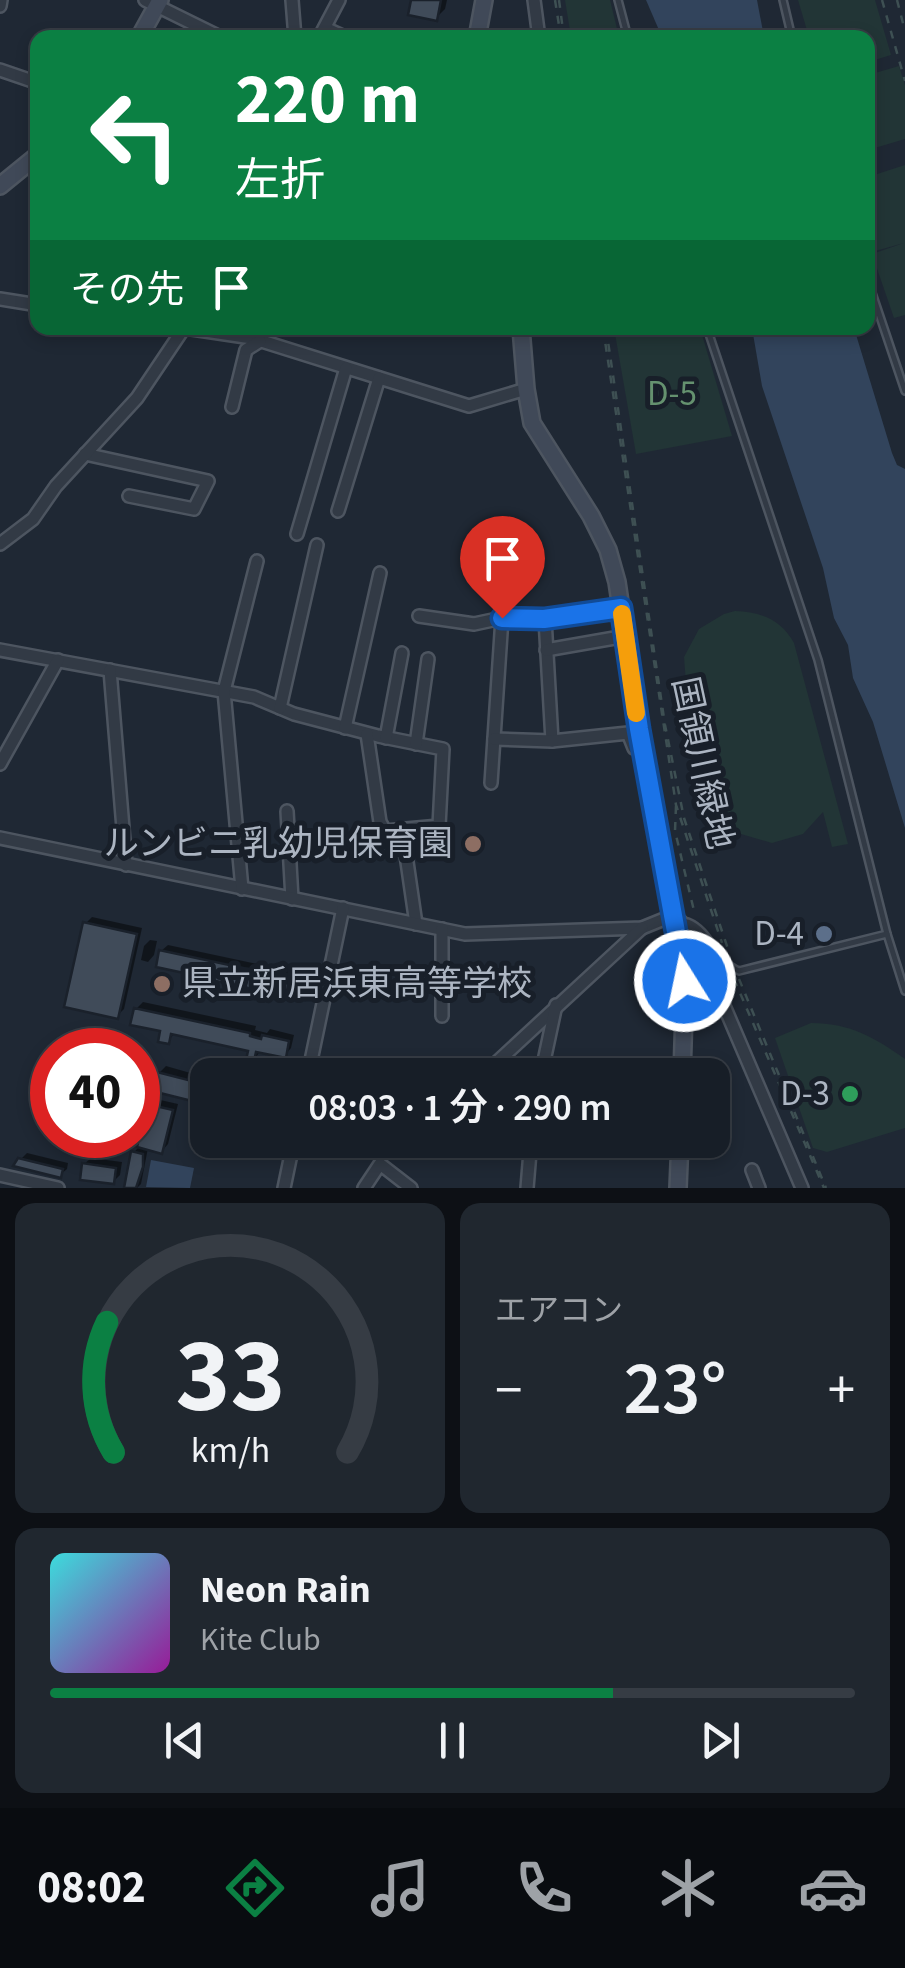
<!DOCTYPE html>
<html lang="ja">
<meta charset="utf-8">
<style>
body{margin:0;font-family:"Source Sans 3","Noto Sans JP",sans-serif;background:#20272f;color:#f1f3f6;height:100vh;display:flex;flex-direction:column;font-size:38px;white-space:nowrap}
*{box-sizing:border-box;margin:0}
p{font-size:32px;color:#9ea2a7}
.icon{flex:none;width:55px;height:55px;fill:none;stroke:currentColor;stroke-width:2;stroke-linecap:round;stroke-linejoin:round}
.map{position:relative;height:1188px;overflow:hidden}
.drawer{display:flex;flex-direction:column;gap:15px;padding:15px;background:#0d1015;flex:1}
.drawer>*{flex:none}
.guide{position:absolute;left:30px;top:30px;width:845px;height:305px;border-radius:20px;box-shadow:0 5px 15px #0003,0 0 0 2px #363c44;background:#0b8043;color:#fff;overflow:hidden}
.speed{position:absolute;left:30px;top:1028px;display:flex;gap:20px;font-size:50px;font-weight:700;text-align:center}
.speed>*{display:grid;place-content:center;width:130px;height:130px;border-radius:50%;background:#171e27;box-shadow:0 5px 15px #0003,0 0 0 2px #363c44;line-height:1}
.speed .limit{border:15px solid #d22;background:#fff;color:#111}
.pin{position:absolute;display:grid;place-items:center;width:85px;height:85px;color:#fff;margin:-102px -42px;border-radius:50% 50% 50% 0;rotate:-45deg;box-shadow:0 0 10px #0007}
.pin .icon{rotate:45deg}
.me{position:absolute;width:110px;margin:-55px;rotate:350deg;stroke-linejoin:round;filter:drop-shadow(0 0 8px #0008)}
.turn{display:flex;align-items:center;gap:35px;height:210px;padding:0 40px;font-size:45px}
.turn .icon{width:130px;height:130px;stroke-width:2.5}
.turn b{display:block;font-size:70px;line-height:85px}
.then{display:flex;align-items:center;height:95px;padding:0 40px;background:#0003;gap:20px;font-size:38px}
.big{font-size:75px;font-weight:600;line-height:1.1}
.drawer .tile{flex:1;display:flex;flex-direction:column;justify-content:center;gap:15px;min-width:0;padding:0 35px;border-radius:20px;background:#20272f}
.drawer .dial{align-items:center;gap:0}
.dial svg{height:260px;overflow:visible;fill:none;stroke:#363c44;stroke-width:7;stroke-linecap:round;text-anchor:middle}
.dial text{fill:#f1f3f6;stroke:none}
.song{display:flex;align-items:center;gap:30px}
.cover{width:120px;height:120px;border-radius:15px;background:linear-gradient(135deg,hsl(180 70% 55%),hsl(300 70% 35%))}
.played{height:10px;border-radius:5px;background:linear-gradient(90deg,#0b8043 70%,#363c44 70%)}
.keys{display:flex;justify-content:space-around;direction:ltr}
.heat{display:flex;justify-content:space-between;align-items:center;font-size:55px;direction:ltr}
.drawer .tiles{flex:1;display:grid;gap:15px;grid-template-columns:1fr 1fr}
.tile:last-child{grid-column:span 2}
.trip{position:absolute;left:190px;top:1058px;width:540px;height:100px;border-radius:20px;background:#171e27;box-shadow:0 5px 15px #0003,0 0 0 2px #363c44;font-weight:600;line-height:100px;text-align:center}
.menu{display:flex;height:160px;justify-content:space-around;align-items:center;background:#090c10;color:#9ea2a7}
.menu .icon{width:70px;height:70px}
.menu .on{color:#0b8043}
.menu b{font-size:45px;color:#f1f3f6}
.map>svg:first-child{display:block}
</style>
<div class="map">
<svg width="905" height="1188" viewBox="0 0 905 1188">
<rect width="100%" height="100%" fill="#1f2834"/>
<g fill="#223536">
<path d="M565,0H610L619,37H571Z"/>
<path d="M798,0H875L891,55L868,62V38L809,37Z"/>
<path d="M899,66L905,85V139L868,150V75Z"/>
<path d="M905,165V315L894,318L872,254L904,243L868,253V177Z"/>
<path d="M614,328H700L732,436L636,454Z"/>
<path d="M735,611C760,612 781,619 794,643L848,844L832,847L823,812L803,834L772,843L741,834L720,811L686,683L684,657L699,629L724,614Z"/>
<path d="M811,1023C849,1023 874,1037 905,1059V1128L827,1152L813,1148L775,1038Z"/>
</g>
<g fill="#32445c">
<path d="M646,0H757L764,37H662Z"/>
<path d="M752,328H854L892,453L897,465L905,469V828L873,722L853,678L848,645L834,618L823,568L762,386Z"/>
<path d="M151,1160L194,1168L190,1188L146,1187Z"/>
</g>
<g fill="#0007">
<path d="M414,0H447L445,9L436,18Z"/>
<path d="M92,917L142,928L124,1009L117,1016L85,924Z"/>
<path d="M150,940L157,941L154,955L148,962L141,960L144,946Z"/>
<path d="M168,945L314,976L311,990L304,997L279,992L274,997L261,988L220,979L214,985L201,974L161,951Z"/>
<path d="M143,1002L256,1026L255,1030L267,1033L270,1029L294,1035L291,1048L285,1055L260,1052L254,1059L251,1049L175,1033L168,1041L163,1029L136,1009Z"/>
<path d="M166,1066L194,1074L198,1070L203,1071L198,1091L192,1098L159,1073Z"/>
<path d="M156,1099L178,1104L168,1144L162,1151L148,1148L141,1184L137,1188H126L134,1152L140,1146L150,1106Z"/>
<path d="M95,1135H118L111,1143L94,1140Z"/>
<path d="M27,1153L68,1163L67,1169L60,1175L20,1160Z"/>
<path d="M91,1158L122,1162L120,1175L113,1182L84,1164Z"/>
</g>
<g fill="#404b59" stroke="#1a212b" stroke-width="2.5">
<path d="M411,0H441L437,21L408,15Z"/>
<path d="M83,922L137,934L118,1019L64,1007Z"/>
<path d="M159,950L309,982L305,1000L276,993L274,999L257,996L258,990L216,981L215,988L197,984L198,976L156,967Z"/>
<path d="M134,1008L250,1033V1036L261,1039L262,1035L289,1041L286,1058L256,1052L254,1061L246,1060L248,1051L171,1034L169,1044L158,1042L160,1031L130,1025Z"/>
<path d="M157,1072L188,1080L189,1075L198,1078L192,1101L152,1091Z"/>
<path d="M147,1104L173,1110L162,1154L137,1147Z"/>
<path d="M131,1151L143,1154V1167L136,1188H124Z"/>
<path d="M18,1158L63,1169L61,1178L13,1166Z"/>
<path d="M82,1163L116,1168L114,1184L80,1180Z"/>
</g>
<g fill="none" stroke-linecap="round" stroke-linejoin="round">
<defs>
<g id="lane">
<path d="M618,0L628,38"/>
<path d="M783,0L792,38"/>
<path d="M868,281L905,391"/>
<path d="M707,328L818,660L887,934"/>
<path d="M688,922C712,932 713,960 739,971L887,934L905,991"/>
</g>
<g id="street">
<path d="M145,0L222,38"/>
<path d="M292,0L295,38"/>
<path d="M534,0L539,38"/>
<path d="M0,6L1,0"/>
<path d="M325,28L347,38"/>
<path d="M319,38L339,0"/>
<path d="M0,70L38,83"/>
<path d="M0,299L38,305"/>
<path d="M185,328L252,338L469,406L526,389"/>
<path d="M232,407L246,350L260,341"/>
<path d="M85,454L208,481L194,509L129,496"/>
<path d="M338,511L379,378"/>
<path d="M297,534L346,368"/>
<path d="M0,544L33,519L56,486L137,398L184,328"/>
<path d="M419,616L474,624L502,618L491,783"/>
<path d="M502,618L545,619L621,608"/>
<path d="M545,619L552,741"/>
<path d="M0,650L254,697L294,714L378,736L443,749L439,826L385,831L406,855L416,924"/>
<path d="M546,650L626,636"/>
<path d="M110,670L126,865"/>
<path d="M280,708L317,545"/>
<path d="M345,728L380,573"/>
<path d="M367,734L380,822L385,831"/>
<path d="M386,738L402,653"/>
<path d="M494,739L552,741L628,733L634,748L643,750"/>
<path d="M416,744L428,659"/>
<path d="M0,764L58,660"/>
<path d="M287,811L292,899"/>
<path d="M0,838L465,934L642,928L674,915L691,931L698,945L802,1188"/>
<path d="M242,889L224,691L257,561"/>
<path d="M442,929V1016"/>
<path d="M308,1075L343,908"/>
<path d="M483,1075L642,928"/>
<path d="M541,1075L556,1005"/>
<path d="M752,1170L759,1188"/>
<path d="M0,1175L58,1188"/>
<path d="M284,1188L294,1140"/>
<path d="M364,1188L380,1164L411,1188"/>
<path d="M527,1188L531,1140"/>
</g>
<g id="secondary">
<path d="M139,38L160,0"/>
<path d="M477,38L484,0"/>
<path d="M0,186L38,155"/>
<path d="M521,328L526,389L532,423L591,516L608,550L617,582L639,729L685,981L682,1075"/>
<path d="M678,1188L680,1140"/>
</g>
</defs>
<use href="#lane" stroke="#4d5560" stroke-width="10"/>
<use href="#street" stroke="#4d5560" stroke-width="16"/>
<use href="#secondary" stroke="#4d5560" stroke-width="20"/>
<g stroke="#3e5053" stroke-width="2.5" stroke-dasharray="8 8" stroke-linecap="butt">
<path d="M555,0L561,38"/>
<path d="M559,0L564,38"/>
<path d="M882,0L905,81"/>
<path d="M897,0L905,31"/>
<path d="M603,328L676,805L722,943"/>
<path d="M606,328L665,725L684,818L729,952"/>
<path d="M676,806L675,831L695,915"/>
<path d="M734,979L824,1188"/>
<path d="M739,979L826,1188"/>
</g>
<use href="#lane" stroke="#323a45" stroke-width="5"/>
<use href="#street" stroke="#323a45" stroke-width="11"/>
<use href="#secondary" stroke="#404958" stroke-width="15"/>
</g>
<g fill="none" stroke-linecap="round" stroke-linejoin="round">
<defs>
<path id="route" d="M502,618L544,619L621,608L639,729L685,981"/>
</defs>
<use href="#route" stroke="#114b97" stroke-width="25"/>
<use href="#route" stroke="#1a73e8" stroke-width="18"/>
<path stroke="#f59e0b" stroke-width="18" d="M622,614L636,713"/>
</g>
<g fill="#8d6e63" stroke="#181f29" stroke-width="4">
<circle cx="473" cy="844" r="10"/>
<circle cx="162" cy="984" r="10"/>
</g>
<circle fill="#5c6f8a" stroke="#181f29" stroke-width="4" cx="824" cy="934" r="10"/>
<circle fill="#2e9e5b" stroke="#181f29" stroke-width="4" cx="850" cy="1094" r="10"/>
<g text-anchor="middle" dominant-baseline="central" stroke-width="10" stroke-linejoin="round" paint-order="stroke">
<g font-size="35" fill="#65916f" stroke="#181f29">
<text x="672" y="394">D-5</text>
</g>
<g font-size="35" fill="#acb5c2" stroke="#181f29">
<text transform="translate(702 763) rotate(78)">国領川緑地</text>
</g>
<g font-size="35" fill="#acb5c2" stroke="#181f29" text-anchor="end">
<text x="453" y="844">ルンビニ乳幼児保育園</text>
<text x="804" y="934">D-4</text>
<text x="182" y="984" text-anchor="start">県立新居浜東高等学校</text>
<text x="830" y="1094">D-3</text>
</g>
</g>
</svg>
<div class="speed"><div class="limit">40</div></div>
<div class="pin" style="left:502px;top:618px;background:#d93025"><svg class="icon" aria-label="arrive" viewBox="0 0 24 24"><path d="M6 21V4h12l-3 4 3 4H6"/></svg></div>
<svg class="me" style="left:685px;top:981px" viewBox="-20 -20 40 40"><circle r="17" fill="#1a73e8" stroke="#fff" stroke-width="3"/><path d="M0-11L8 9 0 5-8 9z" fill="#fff"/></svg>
<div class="trip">08:03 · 1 分 · 290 m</div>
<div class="guide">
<div class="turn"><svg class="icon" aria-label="left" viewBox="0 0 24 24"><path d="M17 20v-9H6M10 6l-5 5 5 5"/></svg><div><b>220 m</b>左折</div></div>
<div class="then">その先<svg class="icon" aria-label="arrive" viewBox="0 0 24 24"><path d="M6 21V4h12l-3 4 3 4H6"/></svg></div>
</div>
</div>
<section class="drawer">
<div class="tiles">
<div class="tile dial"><svg viewBox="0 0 100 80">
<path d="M14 69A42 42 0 1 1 86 69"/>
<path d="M14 69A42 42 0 0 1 12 29" stroke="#0b8043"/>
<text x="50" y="56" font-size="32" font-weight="700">33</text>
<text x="50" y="72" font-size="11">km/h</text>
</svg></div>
<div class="tile"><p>エアコン</p>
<div class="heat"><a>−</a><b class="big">23°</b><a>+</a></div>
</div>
<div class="tile">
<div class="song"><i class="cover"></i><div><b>Neon Rain</b><p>Kite Club</p></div></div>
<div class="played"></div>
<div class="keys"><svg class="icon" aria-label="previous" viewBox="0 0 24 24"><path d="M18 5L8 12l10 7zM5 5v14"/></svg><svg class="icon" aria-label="pause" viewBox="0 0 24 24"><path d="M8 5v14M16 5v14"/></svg><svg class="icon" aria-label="next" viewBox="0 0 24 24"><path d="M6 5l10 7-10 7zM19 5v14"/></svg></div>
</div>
</div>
</section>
<nav class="menu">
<b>08:02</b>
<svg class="icon on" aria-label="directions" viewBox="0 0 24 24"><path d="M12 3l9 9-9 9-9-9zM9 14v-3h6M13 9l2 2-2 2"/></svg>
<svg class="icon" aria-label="music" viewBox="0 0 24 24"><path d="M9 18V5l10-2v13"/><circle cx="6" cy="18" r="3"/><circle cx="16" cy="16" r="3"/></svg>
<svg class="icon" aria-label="phone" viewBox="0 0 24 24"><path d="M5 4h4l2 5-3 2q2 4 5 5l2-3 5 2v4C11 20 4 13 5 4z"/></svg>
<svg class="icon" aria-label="climate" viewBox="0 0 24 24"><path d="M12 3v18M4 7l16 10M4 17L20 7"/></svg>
<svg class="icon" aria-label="car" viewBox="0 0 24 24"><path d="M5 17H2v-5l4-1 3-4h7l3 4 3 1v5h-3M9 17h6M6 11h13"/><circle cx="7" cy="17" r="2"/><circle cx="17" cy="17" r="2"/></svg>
</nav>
